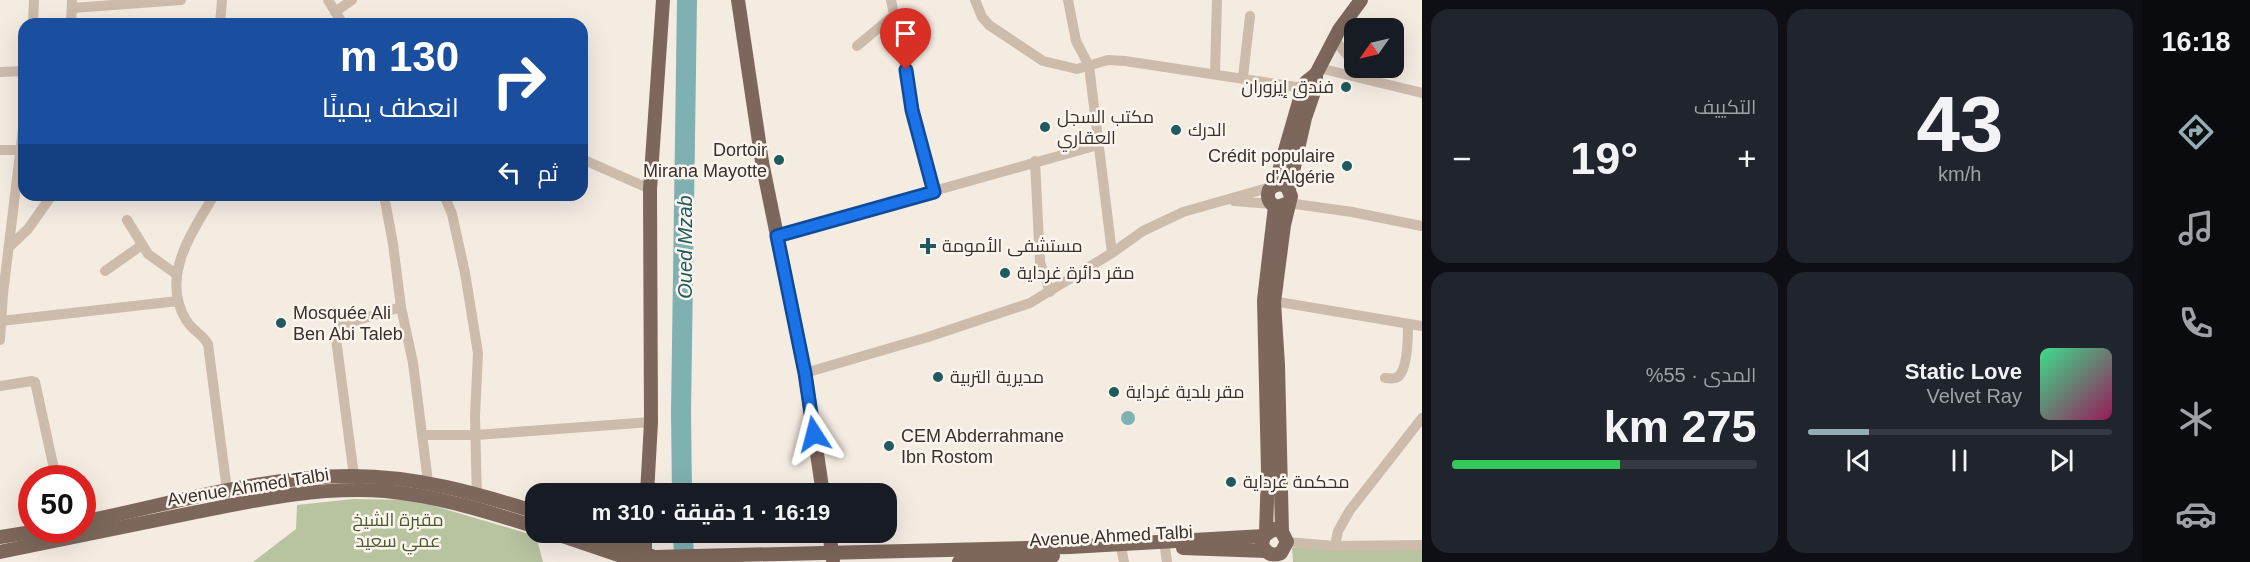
<!DOCTYPE html>
<html lang="ar">
<meta charset="utf-8">
<style>
body{margin:0;font-family:Arial,Cairo,sans-serif;background:#20242c;color:#f1f3f6;direction:rtl;height:100vh;display:flex;flex-direction:column;font-size:22px;white-space:nowrap}
*{box-sizing:border-box;margin:0}
p{font-size:20px;color:#9ea1a6}
.icon{flex:none;width:33px;height:33px;fill:none;stroke:currentColor;stroke-width:2;stroke-linecap:round;stroke-linejoin:round}
.map{position:relative;flex:1;overflow:hidden;direction:ltr}
.details{display:flex;flex-direction:column;gap:9px;padding:9px;background:#0d0f14;width:720px}
.details>*{flex:none}
.top-card{position:absolute;left:18px;top:18px;width:570px;height:183px;border-radius:18px;box-shadow:0 6px 24px #0002;direction:rtl;background:#1a4fa0;color:#fff;overflow:hidden}
.needle{width:39px;rotate:236deg}
.controls{position:absolute;left:1344px;top:18px;display:grid;gap:12px}
.controls a{display:grid;place-items:center;width:60px;height:60px;border-radius:12px;background:#171b24;box-shadow:0 6px 24px #0002;font-size:30px}
.speed{position:absolute;left:18px;top:465px;display:flex;gap:12px;font-size:30px;font-weight:700;text-align:center}
.speed>*{display:grid;place-content:center;width:78px;height:78px;border-radius:50%;background:#171b24;box-shadow:0 6px 24px #0002;line-height:1}
.speed .limit{border:9px solid #d22;background:#fff;color:#111}
.pin{position:absolute;display:grid;place-items:center;width:51px;height:51px;color:#fff;margin:-62px -26px;border-radius:50% 50% 50% 0;rotate:-45deg;box-shadow:0 0 6px #0007}
.pin .icon{rotate:45deg}
.me{position:absolute;width:66px;margin:-33px;rotate:351deg;stroke-linejoin:round;filter:drop-shadow(0 0 4px #0008)}
.turn{display:flex;align-items:center;gap:21px;height:126px;padding:0 30px;font-size:27px}
.turn .icon{width:78px;height:78px;stroke-width:2.5}
.turn b{display:block;font-size:42px;line-height:51px}
.then{display:flex;align-items:center;height:57px;padding:0 30px;background:#0003;gap:12px;font-size:22px}
.big{font-size:45px;font-weight:700;line-height:1.1}
.details .widget{flex:1;display:flex;flex-direction:column;justify-content:center;gap:9px;min-width:0;padding:0 21px;border-radius:18px;background:#20242c}
.details .dial{align-items:center;gap:0}
.dial b{font-size:78px;line-height:1}
.song{display:flex;align-items:center;gap:18px}
.cover{width:72px;height:72px;border-radius:9px;background:linear-gradient(135deg,hsl(150 70% 55%),hsl(330 70% 35%))}
.played{height:6px;border-radius:3px;background:linear-gradient(90deg,#92aeb2 20%,#363941 20%)}
.keys{display:flex;justify-content:space-around;direction:ltr}
.heat{display:flex;justify-content:space-between;align-items:center;font-size:33px;direction:ltr}
.charge{height:9px;border-radius:4px;background:linear-gradient(90deg,#34c759 55%,#363941 0)}
.details .tiles{flex:1;display:grid;gap:9px;grid-template-columns:repeat(2,1fr)}
.trip{position:absolute;left:525px;top:483px;width:372px;height:60px;border-radius:18px;background:#171b24;box-shadow:0 6px 24px #0002;font-weight:700;line-height:60px;text-align:center;direction:rtl}
main{display:flex;flex:1;min-height:0}
.tab-bar{display:flex;flex-direction:column;width:108px;justify-content:space-around;align-items:center;background:#090b0e;color:#9ea1a6}
.tab-bar .icon{width:42px;height:42px}
.tab-bar .selected{color:#92aeb2}
.tab-bar b{font-size:27px;color:#f1f3f6}
.map>svg:first-child{display:block}
</style>
<main>
<nav class="tab-bar">
<b>16:18</b>
<svg class="icon selected" aria-label="directions" viewBox="0 0 24 24"><path d="M12 3l9 9-9 9-9-9zM9 14v-3h6M13 9l2 2-2 2"/></svg>
<svg class="icon" aria-label="music" viewBox="0 0 24 24"><path d="M9 18V5l10-2v13"/><circle cx="6" cy="18" r="3"/><circle cx="16" cy="16" r="3"/></svg>
<svg class="icon" aria-label="phone" viewBox="0 0 24 24"><path d="M5 4h4l2 5-3 2q2 4 5 5l2-3 5 2v4C11 20 4 13 5 4z"/></svg>
<svg class="icon" aria-label="climate" viewBox="0 0 24 24"><path d="M12 3v18M4 7l16 10M4 17L20 7"/></svg>
<svg class="icon" aria-label="car" viewBox="0 0 24 24"><path d="M5 17H2v-5l4-1 3-4h7l3 4 3 1v5h-3M9 17h6M6 11h13"/><circle cx="7" cy="17" r="2"/><circle cx="17" cy="17" r="2"/></svg>
</nav>
<section class="details">
<div class="tiles">
<div class="widget dial"><b>43</b><p>km/h</p></div>
<div class="widget"><p>التكييف</p>
<div class="heat"><a>−</a><b class="big">19°</b><a>+</a></div>
</div>
<div class="widget">
<div class="song"><i class="cover"></i><div><b>Static Love</b><p>Velvet Ray</p></div></div>
<div class="played"></div>
<div class="keys"><svg class="icon" aria-label="previous" viewBox="0 0 24 24"><path d="M18 5L8 12l10 7zM5 5v14"/></svg><svg class="icon" aria-label="pause" viewBox="0 0 24 24"><path d="M8 5v14M16 5v14"/></svg><svg class="icon" aria-label="next" viewBox="0 0 24 24"><path d="M6 5l10 7-10 7zM19 5v14"/></svg></div>
</div>
<div class="widget"><p>المدى · 55%</p><b class="big">275 km</b><div class="charge"></div></div>
</div>
</section>
<div class="map">
<svg width="1422" height="562" viewBox="0 0 1422 562">
<rect width="100%" height="100%" fill="#f4ebe1"/>
<g fill="#b8c4a0">
<path d="M354,499L414,500L536,536L543,562H253L296,529L297,505Z"/>
<path d="M1292,548H1422V562H1293Z"/>
</g>
<circle fill="#7fb0b2" cx="1128" cy="418" r="7"/>
<g fill="none" stroke-linecap="round" stroke-linejoin="round">
<g stroke="#7fb0b2" stroke-width="20">
<path d="M682,494L681,413L687,0"/>
<path d="M683,532L684,562"/>
</g>
<g stroke="#cdbbac" stroke-width="10">
<path d="M328,0L343,24"/>
<path d="M891,0L906,70L912,110L934,192"/>
<path d="M975,0L982,17L989,25L1043,61L1077,69L1108,60L1125,61L1303,88"/>
<path d="M1068,0L1076,41L1089,66L1112,253"/>
<path d="M72,8L181,0"/>
<path d="M335,12L352,0"/>
<path d="M33,24L34,0"/>
<path d="M71,24L72,0"/>
<path d="M220,24L222,0"/>
<path d="M1334,39L1354,63"/>
<path d="M857,46L893,16"/>
<path d="M1319,68L1422,93"/>
<path d="M0,72L24,71"/>
<path d="M1215,74L1217,0"/>
<path d="M1243,77L1250,16"/>
<path d="M0,150H21"/>
<path d="M582,159L650,189"/>
<path d="M1035,161L1040,262L1050,292"/>
<path d="M214,195C192,233 160,276 186,320C192,330 202,334 208,344L229,506"/>
<path d="M384,195L393,244L401,307L413,363L428,482"/>
<path d="M444,195L452,214L465,273L478,353L475,416L477,502"/>
<path d="M1234,201L1272,204"/>
<path d="M1288,203L1352,212L1422,226"/>
<path d="M127,220L148,254L176,274"/>
<path d="M777,235L1098,145"/>
<path d="M9,247L28,229L52,195"/>
<path d="M105,271L142,245"/>
<path d="M1267,300L1422,326"/>
<path d="M1,321L178,301"/>
<path d="M0,340L3,294L24,120"/>
<path d="M805,373L928,337L1030,303L1112,253L1143,231L1183,212L1271,187"/>
<path d="M1385,378C1390,378 1395,380 1399,376C1408,367 1408,336 1408,324"/>
<path d="M0,386L32,381L35,382L56,478"/>
<path d="M422,435H476L651,422"/>
<path d="M354,476L335,331L338,326L401,307"/>
<path d="M1287,542L1335,546L1338,531L1350,510L1422,418"/>
<path d="M1335,546L1422,545"/>
<path d="M1165,548L1167,562"/>
<path d="M1122,552L1124,562"/>
</g>
<g stroke="#7d675c" stroke-width="14">
<path d="M738,0L762,162L805,373L823,494"/>
<path d="M1275,185L1301,95L1306,82L1316,74"/>
<path d="M1289,189L1305,118L1316,86V74L1339,30L1361,0"/>
<path d="M647,494L651,422L650,189L663,0"/>
<path d="M82,522C171,504 261,476 352,476C416,476 476,493 536,512"/>
<path d="M551,532L639,562"/>
<path d="M591,532L654,557L1070,547L1264,536"/>
<path d="M829,532L833,560"/>
<path d="M1282,532L1274,529L1264,536L1262,544C1265,553 1272,557 1281,553L1287,542L1282,532L1278,365L1274,302L1284,225L1291,196L1287,187C1280,183 1274,184 1269,190C1266,199 1270,205 1278,207L1288,203"/>
<path d="M1266,533L1268,470L1264,300L1275,206"/>
<path d="M0,537L44,530"/>
<path d="M1183,548L1266,551"/>
<path d="M0,552C64,539 128,526 192,513C256,500 319,486 385,491C437,496 486,511 536,527"/>
<path d="M645,560V532"/>
<path d="M959,562L1053,556"/>
</g>
</g>
<g fill="none" stroke-linecap="round" stroke-linejoin="round">
<defs>
<path id="route" d="M814,434L805,373L777,236L934,192L912,110L906,70"/>
</defs>
<use href="#route" stroke="#114b97" stroke-width="15"/>
<use href="#route" stroke="#1a73e8" stroke-width="10"/>
</g>
<g fill="#1f5a5e" stroke="#fbf5ee" stroke-width="2">
<circle cx="1346" cy="87" r="6"/>
<circle cx="1045" cy="127" r="6"/>
<circle cx="1176" cy="130" r="6"/>
<circle cx="779" cy="160" r="6"/>
<circle cx="1347" cy="166" r="6"/>
<path d="M925 237h6v6h6v6h-6v6h-6v-6h-6v-6h6z"/>
<circle cx="1005" cy="273" r="6"/>
<circle cx="281" cy="323" r="6"/>
<circle cx="938" cy="377" r="6"/>
<circle cx="1114" cy="392" r="6"/>
<circle cx="889" cy="446" r="6"/>
<circle cx="1231" cy="482" r="6"/>
</g>
<g text-anchor="middle" dominant-baseline="central" stroke-width="5" stroke-linejoin="round" paint-order="stroke">
<g font-size="18" fill="#3b302b" stroke="#fbf5ee" text-anchor="start">
<text x="1334" y="87" text-anchor="end">فندق إيزوران</text>
<text x="1057" y="117">مكتب السجل<tspan x="1057" dy="21">العقاري</tspan></text>
<text x="1188" y="130">الدرك</text>
<text x="767" y="150" text-anchor="end">Dortoir<tspan x="767" dy="21">Mirana Mayotte</tspan></text>
<text x="1335" y="156" text-anchor="end">Crédit populaire<tspan x="1335" dy="21">d'Algérie</tspan></text>
<text x="942" y="246">مستشفى الأمومة</text>
<text x="1017" y="273">مقر دائرة غرداية</text>
<text x="293" y="313">Mosquée Ali<tspan x="293" dy="21">Ben Abi Taleb</tspan></text>
<text x="950" y="377">مديرية التربية</text>
<text x="1126" y="392">مقر بلدية غرداية</text>
<text x="901" y="436">CEM Abderrahmane<tspan x="901" dy="21">Ibn Rostom</tspan></text>
<text x="1243" y="482">محكمة غرداية</text>
</g>
<g font-size="18" fill="#3b302b" stroke="#fbf5ee">
<text transform="translate(248 487) rotate(-9)">Avenue Ahmed Talbi</text>
<text transform="translate(1111 536) rotate(-3)">Avenue Ahmed Talbi</text>
</g>
<g font-size="18" fill="#4a5a2e" stroke="#fbf5ee">
<text x="398" y="520">مقبرة الشيخ<tspan x="398" dy="21">عمي سعيد</tspan></text>
</g>
<g font-size="20" font-style="italic" fill="#1f5a5e" stroke="#fbf5ee">
<text transform="translate(685 247) rotate(-90)">Oued Mzab</text>
</g>
</g>
</svg>
<div class="controls">
<a><svg class="needle" viewBox="-14 -14 28 28"><path d="M0-13l5 13h-10z" fill="#e53935"/><path d="M0 13l5-13h-10z" fill="#9ea1a6"/></svg></a>
</div>
<div class="speed"><div class="limit">50</div></div>
<div class="pin" style="left:906px;top:70px;background:#d93025"><svg class="icon" aria-label="arrive" viewBox="0 0 24 24"><path d="M6 21V4h12l-3 4 3 4H6"/></svg></div>
<svg class="me" style="left:814px;top:434px" viewBox="-20 -20 40 40"><path d="M0-17L14 15 0 8-14 15z" fill="#1a73e8" stroke="#fff" stroke-width="4"/></svg>
<div class="trip">16:19 · 1 دقيقة · 310 m</div>
<div class="top-card">
<div class="turn"><svg class="icon" aria-label="right" viewBox="0 0 24 24"><path d="M7 20v-9h11M14 6l5 5-5 5"/></svg><div><b>130 m</b>انعطف يمينًا</div></div>
<div class="then">ثم<svg class="icon" aria-label="left" viewBox="0 0 24 24"><path d="M17 20v-9H6M10 6l-5 5 5 5"/></svg></div>
</div>
</div>
</main>
